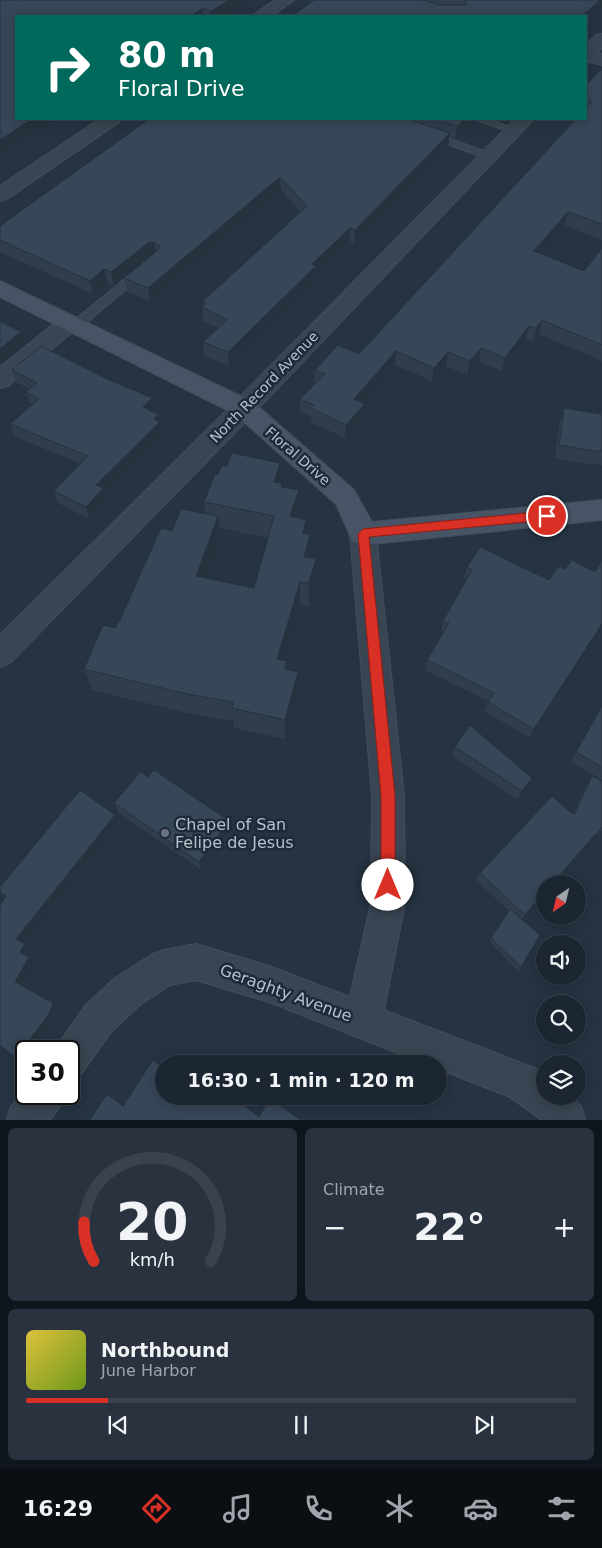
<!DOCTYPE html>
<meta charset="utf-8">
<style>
body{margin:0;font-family:"DejaVu Sans",sans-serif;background:#29323e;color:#f1f3f6;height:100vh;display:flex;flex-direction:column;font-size:19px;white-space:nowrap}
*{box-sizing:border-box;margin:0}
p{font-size:16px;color:#a0a5ac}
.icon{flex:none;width:28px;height:28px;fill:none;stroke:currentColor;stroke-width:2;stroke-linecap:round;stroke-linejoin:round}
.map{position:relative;height:1120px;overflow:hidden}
.sheet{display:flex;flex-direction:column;gap:8px;padding:8px;background:#0f151c;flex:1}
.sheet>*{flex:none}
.top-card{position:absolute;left:15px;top:15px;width:572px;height:105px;border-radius:0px;box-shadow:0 2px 12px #0003,0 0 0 1px #3a434d;background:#00695c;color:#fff;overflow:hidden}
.needle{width:32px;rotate:214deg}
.fabs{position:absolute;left:536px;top:875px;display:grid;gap:10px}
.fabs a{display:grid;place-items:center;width:50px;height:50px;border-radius:50%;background:#1c2632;box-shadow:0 2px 12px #0003,0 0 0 1px #3a434d;font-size:25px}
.speed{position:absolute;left:15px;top:1040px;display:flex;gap:10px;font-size:25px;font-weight:700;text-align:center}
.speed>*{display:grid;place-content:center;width:65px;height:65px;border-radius:50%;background:#1c2632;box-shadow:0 2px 12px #0003,0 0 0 1px #3a434d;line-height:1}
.speed .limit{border:2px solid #111;border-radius:8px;background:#fff;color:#111}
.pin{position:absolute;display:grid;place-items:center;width:42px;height:42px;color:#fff;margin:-21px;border:2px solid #fff;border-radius:50%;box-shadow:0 1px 5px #0007}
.me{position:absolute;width:55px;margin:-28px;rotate:0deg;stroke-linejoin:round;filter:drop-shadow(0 0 4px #0008)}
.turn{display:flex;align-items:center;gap:18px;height:105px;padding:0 20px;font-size:22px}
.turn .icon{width:65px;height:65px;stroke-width:2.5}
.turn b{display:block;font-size:35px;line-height:42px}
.big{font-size:38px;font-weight:700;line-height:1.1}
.sheet .widget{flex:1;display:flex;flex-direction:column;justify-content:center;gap:8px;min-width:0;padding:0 18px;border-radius:8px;background:#29323e}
.sheet .dial{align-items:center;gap:0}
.dial svg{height:130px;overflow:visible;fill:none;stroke:#3a434d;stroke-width:7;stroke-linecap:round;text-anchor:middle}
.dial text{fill:#f1f3f6;stroke:none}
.song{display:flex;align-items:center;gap:15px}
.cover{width:60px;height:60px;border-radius:8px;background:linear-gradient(135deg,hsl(50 70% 55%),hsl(80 70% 35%))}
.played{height:5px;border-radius:2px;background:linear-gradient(90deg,#d93025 15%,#3a434d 15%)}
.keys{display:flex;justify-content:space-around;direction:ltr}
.heat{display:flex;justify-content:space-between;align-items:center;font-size:28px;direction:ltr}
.sheet .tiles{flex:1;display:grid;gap:8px;grid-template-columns:1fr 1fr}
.widget:last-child{grid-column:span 2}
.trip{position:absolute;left:155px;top:1055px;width:292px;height:50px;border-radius:25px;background:#1c2632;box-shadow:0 2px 12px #0003,0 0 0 1px #3a434d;font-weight:700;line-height:50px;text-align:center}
.dock{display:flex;height:80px;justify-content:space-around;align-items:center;background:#0b0f14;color:#a0a5ac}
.dock .icon{width:35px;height:35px}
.dock .active{color:#d93025}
.dock b{font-size:22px;color:#f1f3f6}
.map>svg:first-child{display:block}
</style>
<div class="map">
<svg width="602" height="1121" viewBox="0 0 602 1121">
<rect width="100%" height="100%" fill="#253342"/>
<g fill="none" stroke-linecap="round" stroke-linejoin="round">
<defs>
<g id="lane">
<path d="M474,119H487L518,130L516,132H510Z"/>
<path d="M433,133L492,154L494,156L492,158H486L430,138V134Z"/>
<path d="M140,269L145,272L144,274L79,329H71L69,326L71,323L136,270Z"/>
</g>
<g id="street">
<path d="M275,0H294L272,16H254L256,13Z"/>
<path d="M602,34V48L597,53L602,54V65L586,61V45L596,35Z"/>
<path d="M100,119H121L118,123L7,199L0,201V186Z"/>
<path d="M515,119H534L253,414L10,663L0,667V635L235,402Z"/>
<path d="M69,316L77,318L80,323L77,328L8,386L0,388V367L61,318Z"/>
<path d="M363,523L373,526L376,534L404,796L405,903L384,1010L537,1069L545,1075V1096H573L581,1107L586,1121H543L510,1097L439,1069V1064H425L269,1002L196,980L170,985L141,1004L111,1032L82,1073L69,1079V1051H54L85,1006L115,978L151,955L164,950L196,944L269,966L350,997L371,903L372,796L350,534L353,526Z"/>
<path d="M26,1087V1094H64L59,1108L49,1121H6L11,1107Z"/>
</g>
<path id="secondary" d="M0,281L253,402L354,490L372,522L602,500V520L363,545L353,542L336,504L235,414L0,297Z"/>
</defs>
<use href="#lane" stroke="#434e5b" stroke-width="2"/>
<use href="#street" stroke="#434e5b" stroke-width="2"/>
<use href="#secondary" stroke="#434e5b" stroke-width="2"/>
<use href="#lane" fill="#394552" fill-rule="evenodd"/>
<use href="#street" fill="#394552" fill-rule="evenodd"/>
<use href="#secondary" fill="#475465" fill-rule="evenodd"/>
</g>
<g fill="#2f3d4c" fill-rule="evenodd">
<path d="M0,0H251L224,16H16V119H56L0,156Z"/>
<path d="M424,0H602L586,16H292Z"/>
<path d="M602,69V240L565,226L540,254L584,271L602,248V361L539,334L533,342L526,339L502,371L479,362L467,375L446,366L432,381L395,365L362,403L365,404L364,417L345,438L310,422L311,417L300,412V399L315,383V370L359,354L586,119V85Z"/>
<path d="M149,119H475L474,121L455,140L449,138L448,147L354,243L350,242L316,274V280L229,366L204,356L203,342L218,328L203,321L202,307L203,305V301L300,212L281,190L150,302L127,291L124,278L150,257L114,286L107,282L93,294L0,252V226Z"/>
<path d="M12,370L154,410L152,412L159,421L162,434L104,492L106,500L89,519L58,503L54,491L81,464L14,436L10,424L32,405L30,404L26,392L29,389L16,382Z"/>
<path d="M564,408L600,414L601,410L602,411V465L595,463L594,465L555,458L560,421Z"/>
<path d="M280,463V483H282V487L299,490V514L297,518L306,534L310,558L316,559L315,582L309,606L300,604L283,660L287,669L298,672V692L285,739L234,728L233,721L191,714L92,690L84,669L120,620L172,531L205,514L204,502L218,474L227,466ZM220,528L268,538L254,588L207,579L221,540Z"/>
<path d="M602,561V626L530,738L484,711L488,701L425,670L427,660L444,632L441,631L443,621L467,579L464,577L467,567L549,580L565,569L595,572Z"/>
<path d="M602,706V780L571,762Z"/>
<path d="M455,747L532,778L528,788L518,800L452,756Z"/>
<path d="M592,776L602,781V829L598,835H596L553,884H545V893L522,919L521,967L518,971L489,941L509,911L476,880L480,873L573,814L587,784Z"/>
<path d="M148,777L229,821L231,830L201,870L118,812L114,803Z"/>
<path d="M115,815L119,823L24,943L30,950L27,956L29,957L35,964L22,986L58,1008L55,1019L23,1063L5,898L0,893V887Z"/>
</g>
<g fill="#26323e">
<path d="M229,0H251L224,16H211V11Z"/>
<path d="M600,0H602V8L586,23V16H582Z"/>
<path d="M203,8V16H191Z"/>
<path d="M32,119H56L0,156V140Z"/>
<path d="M465,119H475L474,121L455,140L457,126Z"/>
<path d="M450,133L448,147L354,243L355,230Z"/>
<path d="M280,177L281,190L150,302L148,288Z"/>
<path d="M568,212L565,226L531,265L534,251Z"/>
<path d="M350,228V242L316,274V280L229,366L228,352L312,264Z"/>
<path d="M154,242L156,255L150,257L114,286L111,272L148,243Z"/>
<path d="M104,269L107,282L93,294L90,281Z"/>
<path d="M542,320L539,334L533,342L536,328Z"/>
<path d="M529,326L526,339L502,371L505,358Z"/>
<path d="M21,332L25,344L0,365V349Z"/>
<path d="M481,348L479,362L467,375L470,361Z"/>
<path d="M396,351L395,365L354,413V399Z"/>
<path d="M448,352L446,366L432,381L434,368Z"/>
<path d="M152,398L154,410L145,419L143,407Z"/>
<path d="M365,404L364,417L345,438L346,425Z"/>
<path d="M158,414L162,434L104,492L106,500L89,519L86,507L96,485Z"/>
<path d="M280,463V487L274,482Z"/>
<path d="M299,490V514L290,540V516Z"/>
<path d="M218,516L221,540L199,599L196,576Z"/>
<path d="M306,520V543L303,533Z"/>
<path d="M310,535V558L304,580V557Z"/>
<path d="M316,559L315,582L309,606V583Z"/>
<path d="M300,582V604L278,680L277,659Z"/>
<path d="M602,624V626L530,738L534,729Z"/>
<path d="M298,672V692L285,739V720Z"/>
<path d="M532,778L528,788L518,800L522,791Z"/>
<path d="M115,815L119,823L22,946L16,939Z"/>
<path d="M229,821L231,830L201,870L199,862Z"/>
<path d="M601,827L596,835L553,884H552Z"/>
<path d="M545,891V893L520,921Z"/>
<path d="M25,944L30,950L26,959L20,952Z"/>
<path d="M29,957L35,964L21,988L15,982Z"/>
<path d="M53,1003L58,1008L55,1019L31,1051H26V1058L23,1063L16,1058Z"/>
</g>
<g fill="#374758" stroke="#26323e">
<path d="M0,0H229L211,11L203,8L191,16H16V119H32L0,140Z"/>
<path d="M314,0H423L440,5H465L467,3L464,0H600L582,16H292Z"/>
<path d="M602,69V224L568,212L534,251L584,271L602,248V345L542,320L536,328L529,326L505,358L481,348L470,361L448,352L434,368L396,351L354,399L365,404L346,425L311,408L314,405L300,399L325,374L315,370L338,345L359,354L576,119H586V108L592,102L586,101V85Z"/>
<path d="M149,119H408L450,133L355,230L350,228L312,264L316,266L228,352L203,342L227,320L202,307L206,303L203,301L307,206L280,177L148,288L124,278L158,250L160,246L154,242L148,243L111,272L104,269L90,281L0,240V226Z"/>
<path d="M435,119H465L457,126Z"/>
<path d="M0,321L21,332L0,349Z"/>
<path d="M41,346L107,379L152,398L143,407L158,414L154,419L160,422L96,485L103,488L86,507L54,491L88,456L10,424L39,399L26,392L37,383L12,370Z"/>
<path d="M564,408L601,414V410L602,411V451L599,450V452L559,445Z"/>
<path d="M232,453L280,463L274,482L282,483L281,487L299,490L290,516L306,520L303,533L310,535L304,557L316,559L309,583L300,582L277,659L287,661L284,669L298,672L285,720L232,708L233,702L187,694L84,669L103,625L115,628L119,620H120L161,528L172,531L181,509L218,516L196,576L254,588L274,516L204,502L215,474H218L222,465L227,466Z"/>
<path d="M480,547L549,580L559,566L565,569L572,560L595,572L602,561V624L534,729L488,702L494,693L427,660L449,623L443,621L472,570L467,567Z"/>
<path d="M602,706V767L576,752Z"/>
<path d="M470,725L532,778L522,791L455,747Z"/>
<path d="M154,770L229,821L199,862L114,803L140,772L148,777Z"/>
<path d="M592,776L602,781V827L552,884H545V891L525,915L480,873L552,796L574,815Z"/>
<path d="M80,790L115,815L16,939L25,944L20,952L29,957L15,982L53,1003L49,1014L16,1058L0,1045V906L6,896L0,892V887Z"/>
<path d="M510,909L540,935L521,967L491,938Z"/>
<path d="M153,1060L164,1069V1096H233L259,1117L270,1098L302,1121H89L107,1094L123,1106Z"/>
</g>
<path fill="#d93025" stroke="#8d1f18" d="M547,511L552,516L547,520L369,537L395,796V885L393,890L388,892L383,890L381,885V796L358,534L363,529Z"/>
<circle fill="#6b7280" stroke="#1e2a37" stroke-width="2" cx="165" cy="833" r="5"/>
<g text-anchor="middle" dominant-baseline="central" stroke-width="5" stroke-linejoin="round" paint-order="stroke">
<g font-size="14" fill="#b6c0cc" stroke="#1e2a37">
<text transform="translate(264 387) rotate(-46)">North Record Avenue</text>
<text transform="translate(298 456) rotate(41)">Floral Drive</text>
</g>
<g font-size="16" fill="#b6c0cc" stroke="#1e2a37" text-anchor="start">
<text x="175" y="824">Chapel of San<tspan x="175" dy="18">Felipe de Jesus</tspan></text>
</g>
<g font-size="16" fill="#b6c0cc" stroke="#1e2a37">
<text transform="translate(286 993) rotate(20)">Geraghty Avenue</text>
</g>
</g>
</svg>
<div class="fabs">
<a><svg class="needle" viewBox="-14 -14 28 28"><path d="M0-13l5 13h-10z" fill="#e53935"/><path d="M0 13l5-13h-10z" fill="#a0a5ac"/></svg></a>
<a><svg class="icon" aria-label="sound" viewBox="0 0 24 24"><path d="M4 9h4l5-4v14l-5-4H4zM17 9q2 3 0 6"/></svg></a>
<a><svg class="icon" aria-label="search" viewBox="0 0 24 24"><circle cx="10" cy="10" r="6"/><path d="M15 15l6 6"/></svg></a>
<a><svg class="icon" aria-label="layers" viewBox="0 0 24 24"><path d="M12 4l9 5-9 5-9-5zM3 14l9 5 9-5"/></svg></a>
</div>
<div class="speed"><div class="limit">30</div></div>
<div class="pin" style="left:547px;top:516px;background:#d93025"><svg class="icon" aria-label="arrive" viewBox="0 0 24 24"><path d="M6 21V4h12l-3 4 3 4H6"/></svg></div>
<svg class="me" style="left:388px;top:885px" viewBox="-20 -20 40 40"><circle r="19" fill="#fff"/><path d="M0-13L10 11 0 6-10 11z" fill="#d93025"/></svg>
<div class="trip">16:30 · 1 min · 120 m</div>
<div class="top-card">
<div class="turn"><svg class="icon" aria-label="right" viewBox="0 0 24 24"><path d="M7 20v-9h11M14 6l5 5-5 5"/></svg><div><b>80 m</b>Floral Drive</div></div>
</div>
</div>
<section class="sheet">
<div class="tiles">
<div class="widget dial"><svg viewBox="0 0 100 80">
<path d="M14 69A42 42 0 1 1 86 69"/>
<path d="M14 69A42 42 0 0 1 8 45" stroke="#d93025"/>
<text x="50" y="56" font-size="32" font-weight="700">20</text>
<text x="50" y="72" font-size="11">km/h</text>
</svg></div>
<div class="widget"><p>Climate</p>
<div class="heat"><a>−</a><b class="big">22°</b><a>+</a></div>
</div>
<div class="widget">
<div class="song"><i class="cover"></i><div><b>Northbound</b><p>June Harbor</p></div></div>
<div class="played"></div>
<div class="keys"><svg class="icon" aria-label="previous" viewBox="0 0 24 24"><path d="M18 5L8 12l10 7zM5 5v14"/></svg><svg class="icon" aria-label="pause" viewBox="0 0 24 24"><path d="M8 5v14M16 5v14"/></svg><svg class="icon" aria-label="next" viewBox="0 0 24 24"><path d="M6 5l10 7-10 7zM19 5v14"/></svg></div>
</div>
</div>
</section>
<nav class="dock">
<b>16:29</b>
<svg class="icon active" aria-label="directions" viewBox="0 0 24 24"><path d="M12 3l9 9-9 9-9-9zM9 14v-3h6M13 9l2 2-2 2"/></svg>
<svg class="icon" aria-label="music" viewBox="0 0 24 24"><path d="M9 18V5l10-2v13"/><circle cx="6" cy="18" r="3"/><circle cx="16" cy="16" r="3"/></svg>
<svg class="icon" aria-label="phone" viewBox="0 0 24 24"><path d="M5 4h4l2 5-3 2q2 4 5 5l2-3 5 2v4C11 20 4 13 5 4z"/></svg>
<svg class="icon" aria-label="climate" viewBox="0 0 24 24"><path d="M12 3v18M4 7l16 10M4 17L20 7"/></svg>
<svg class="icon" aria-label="car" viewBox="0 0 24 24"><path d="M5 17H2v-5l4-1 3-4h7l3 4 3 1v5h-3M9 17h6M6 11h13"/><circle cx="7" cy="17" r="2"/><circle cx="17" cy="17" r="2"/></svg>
<svg class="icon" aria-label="filters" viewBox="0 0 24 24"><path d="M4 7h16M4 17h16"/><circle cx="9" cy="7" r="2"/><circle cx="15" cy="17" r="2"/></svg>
</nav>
